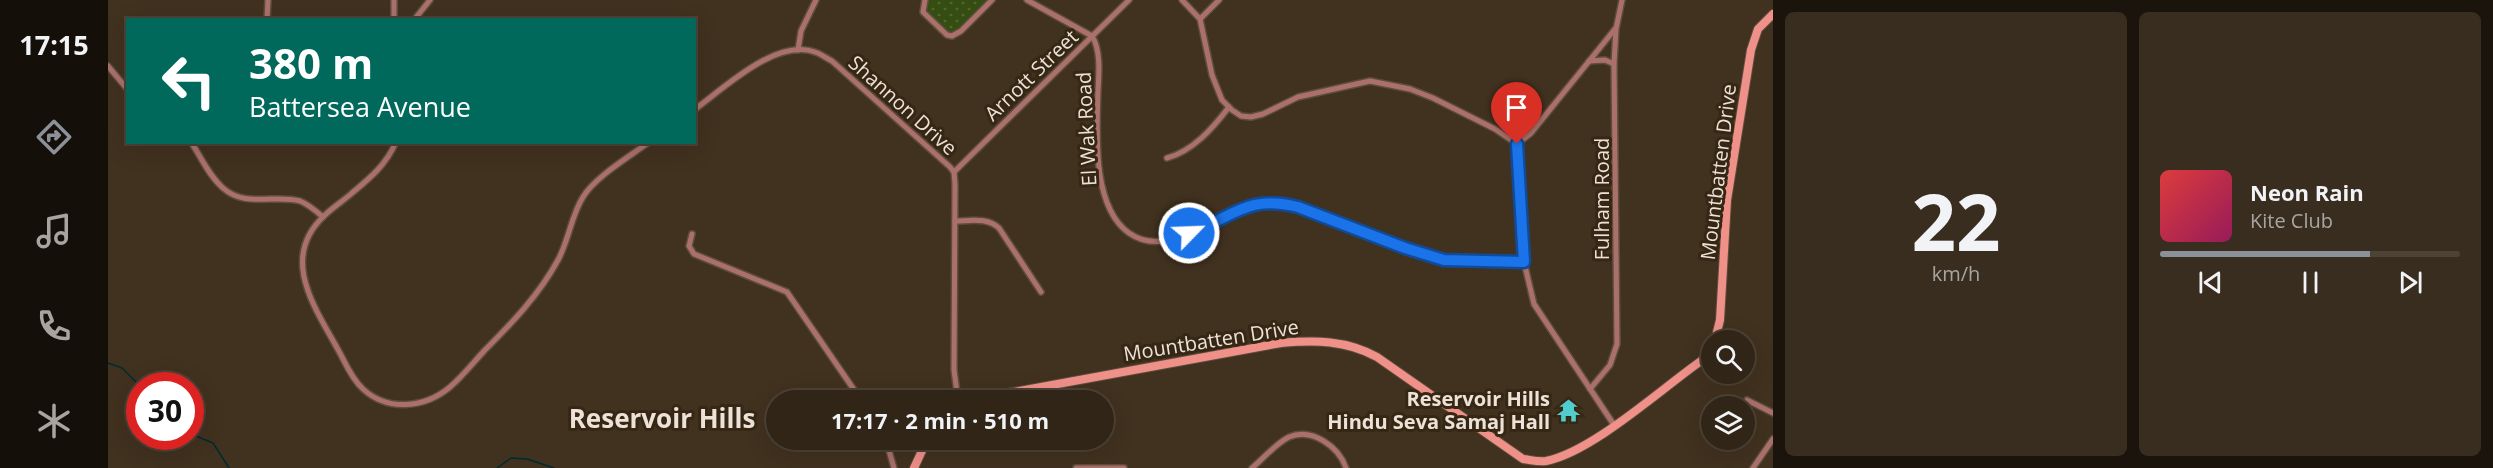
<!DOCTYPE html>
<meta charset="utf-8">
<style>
body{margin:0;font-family:"Open Sans",sans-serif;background:#392d20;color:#f1f3f6;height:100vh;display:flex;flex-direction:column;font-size:22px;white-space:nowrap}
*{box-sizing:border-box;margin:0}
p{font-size:20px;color:#a8a5a1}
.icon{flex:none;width:33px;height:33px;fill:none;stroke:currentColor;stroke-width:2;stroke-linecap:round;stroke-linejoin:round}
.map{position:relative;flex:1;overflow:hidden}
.sheet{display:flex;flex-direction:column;gap:12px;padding:12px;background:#1b140d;width:720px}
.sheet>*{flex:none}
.banner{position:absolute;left:18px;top:18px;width:570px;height:126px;border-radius:0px;box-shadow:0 6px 24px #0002,0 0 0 2px #4c4236;background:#00695c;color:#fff;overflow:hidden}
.controls{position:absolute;left:1593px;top:330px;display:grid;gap:12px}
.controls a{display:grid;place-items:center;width:54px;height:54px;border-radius:50%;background:#312517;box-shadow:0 6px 24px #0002,0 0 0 2px #4c4236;font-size:30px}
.speed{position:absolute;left:18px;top:372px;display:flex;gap:12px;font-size:30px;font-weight:700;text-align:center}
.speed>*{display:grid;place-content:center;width:78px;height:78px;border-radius:50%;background:#312517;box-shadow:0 6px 24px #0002,0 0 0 2px #4c4236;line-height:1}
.speed .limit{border:9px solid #d22;background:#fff;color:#111}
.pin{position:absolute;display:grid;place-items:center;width:51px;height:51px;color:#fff;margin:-62px -26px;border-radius:50% 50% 50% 0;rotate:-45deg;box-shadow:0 0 6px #0007}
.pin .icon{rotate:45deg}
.me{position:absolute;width:66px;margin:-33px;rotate:66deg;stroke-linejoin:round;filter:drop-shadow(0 0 4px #0008)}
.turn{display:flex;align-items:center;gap:21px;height:126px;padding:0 24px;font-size:27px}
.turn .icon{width:78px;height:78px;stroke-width:2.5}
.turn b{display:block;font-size:42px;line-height:51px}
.sheet .widget{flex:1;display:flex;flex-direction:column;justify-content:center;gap:9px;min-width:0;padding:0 21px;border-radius:9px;background:#392d20}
.sheet .dial{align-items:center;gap:0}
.dial b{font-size:78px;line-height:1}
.song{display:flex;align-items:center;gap:18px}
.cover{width:72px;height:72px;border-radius:9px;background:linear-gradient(135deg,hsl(0 70% 55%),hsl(330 70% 35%))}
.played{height:6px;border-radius:3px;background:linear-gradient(90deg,#8c9099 70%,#4c4236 70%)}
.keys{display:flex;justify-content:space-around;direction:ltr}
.sheet .tiles{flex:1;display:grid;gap:12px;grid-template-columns:repeat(2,1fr)}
.trip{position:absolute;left:658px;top:390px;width:348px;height:60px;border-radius:30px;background:#312517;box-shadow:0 6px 24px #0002,0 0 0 2px #4c4236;font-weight:700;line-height:60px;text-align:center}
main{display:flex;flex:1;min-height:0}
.tabs{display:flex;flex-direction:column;width:108px;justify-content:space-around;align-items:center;background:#140f09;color:#a8a5a1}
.tabs .icon{width:42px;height:42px}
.tabs .current{color:#8c9099}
.tabs b{font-size:27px;color:#f1f3f6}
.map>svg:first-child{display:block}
</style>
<main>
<nav class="tabs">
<b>17:15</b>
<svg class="icon current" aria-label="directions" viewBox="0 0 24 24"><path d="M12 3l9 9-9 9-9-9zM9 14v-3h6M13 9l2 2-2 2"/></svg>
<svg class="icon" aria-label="music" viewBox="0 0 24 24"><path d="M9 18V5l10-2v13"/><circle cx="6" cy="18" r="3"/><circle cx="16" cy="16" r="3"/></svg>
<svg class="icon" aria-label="phone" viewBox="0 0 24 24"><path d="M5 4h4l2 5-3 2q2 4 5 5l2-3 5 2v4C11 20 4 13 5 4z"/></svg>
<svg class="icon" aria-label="climate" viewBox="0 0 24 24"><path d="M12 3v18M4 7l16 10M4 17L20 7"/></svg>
</nav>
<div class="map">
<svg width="1665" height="468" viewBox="0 0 1665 468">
<defs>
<pattern id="park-dots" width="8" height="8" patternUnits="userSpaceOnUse" patternTransform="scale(1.5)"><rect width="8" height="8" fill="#354d11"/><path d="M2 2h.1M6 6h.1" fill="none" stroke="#526633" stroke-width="1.8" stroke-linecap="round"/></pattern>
</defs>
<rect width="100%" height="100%" fill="#41311f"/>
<path fill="url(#park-dots)" d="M819,0H880L847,33H842L817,13Z"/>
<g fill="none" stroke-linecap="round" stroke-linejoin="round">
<g stroke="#012a31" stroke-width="1.5">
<path d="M0,363L14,368L32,386"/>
<path d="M63,436H88L105,443L121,468"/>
<path d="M389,468L403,458L419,459L446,468"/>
</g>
<defs>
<g id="minor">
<path d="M286,0V20"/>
<path d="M817,0L815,12L839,35L844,36L853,31L884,0"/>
<path d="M919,0L984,36C993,50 991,74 990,90C989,131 983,206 1021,233C1058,259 1101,219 1136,207C1154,200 1171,203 1189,207L1297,248L1336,259L1416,262"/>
<path d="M1074,0L1092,19L1104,75L1114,100L1124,110L1133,116L1143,117L1155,114L1190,97L1262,81L1302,89L1325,98L1387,129L1409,144L1416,262L1426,304L1506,425"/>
<path d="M1092,19L1111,0"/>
<path d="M159,20L160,0"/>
<path d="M306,20L322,0"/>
<path d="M690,50L693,31L708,0"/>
<path d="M1481,61L1497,60L1506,64"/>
<path d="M0,66L20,90"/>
<path d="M586,110C616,88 668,38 707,52C713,54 718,58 724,61L842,167L846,172L847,184L846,370L850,400"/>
<path d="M83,142C93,157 101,176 115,188C137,208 167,194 192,201C200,204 208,211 215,217"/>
<path d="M288,142C278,165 262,178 244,193C235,201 224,208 216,216C168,261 212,314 235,359C240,369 246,381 255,389C280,412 317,408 342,387C354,377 365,363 376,351C404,323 431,295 450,260C461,240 463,216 475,197C487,177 521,157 541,142"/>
<path d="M1409,144L1423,133L1507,29"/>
<path d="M1059,158C1085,151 1105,128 1121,107"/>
<path d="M846,172L1021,0"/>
<path d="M847,221C862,221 879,217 891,228L933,292"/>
<path d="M584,234L581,246L586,254L679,292L753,400"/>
<path d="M1482,389L1502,365L1509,344L1506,64L1508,29L1514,0"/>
<path d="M1639,400L1665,413"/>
<path d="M778,440L786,468"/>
<path d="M968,468H1016"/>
<path d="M1144,468C1156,458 1167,444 1181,437C1204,427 1231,447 1238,468"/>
<path d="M1645,468L1665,439"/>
</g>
<g id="secondary">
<path d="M1607,340L1612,320L1619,200L1643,50L1650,29L1665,14"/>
<path d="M862,400L1173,343C1207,340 1238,340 1269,357L1415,459C1423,460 1430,462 1438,461C1484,452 1553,389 1593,361L1604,348"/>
<path d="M806,468L819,440"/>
</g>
</defs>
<use href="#minor" stroke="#5c4d3c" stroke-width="8"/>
<use href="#secondary" stroke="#5c4d3c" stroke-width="10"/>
<use href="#minor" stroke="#ac706b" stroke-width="5"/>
<use href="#secondary" stroke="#ef9089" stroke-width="8"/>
</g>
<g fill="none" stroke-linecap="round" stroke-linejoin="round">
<defs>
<path id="route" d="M1081,233C1125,218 1138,194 1190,207L1297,248L1336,260L1416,262L1409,144"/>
</defs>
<use href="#route" stroke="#114b97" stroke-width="15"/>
<use href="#route" stroke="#1a73e8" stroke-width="10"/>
</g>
<defs>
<symbol id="temple-bare" viewBox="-9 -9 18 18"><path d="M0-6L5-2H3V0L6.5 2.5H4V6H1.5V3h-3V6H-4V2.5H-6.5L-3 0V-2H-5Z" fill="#52cdcd" stroke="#362715" stroke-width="2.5" paint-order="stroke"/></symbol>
</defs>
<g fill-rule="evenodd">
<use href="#temple-bare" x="1444" y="394" width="33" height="33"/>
</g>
<g text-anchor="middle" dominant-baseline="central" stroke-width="6" stroke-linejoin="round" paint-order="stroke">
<g font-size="20" fill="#ece2d7" stroke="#362715">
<text transform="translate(923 75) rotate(-44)">Arnott Street</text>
<text transform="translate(795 105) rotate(42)">Shannon Drive</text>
<text transform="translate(978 129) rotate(-93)">El Wak Road</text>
<text transform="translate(1610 172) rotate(-83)">Mountbatten Drive</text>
<text transform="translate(1493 199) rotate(-90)">Fulham Road</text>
<text transform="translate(1103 340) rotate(-9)">Mountbatten Drive</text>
</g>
<g font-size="20" font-weight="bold" fill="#ece2d7" stroke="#362715" text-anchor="end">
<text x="1442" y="398">Reservoir Hills<tspan x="1442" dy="23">Hindu Seva Samaj Hall</tspan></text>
</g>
<g font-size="26" font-weight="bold" fill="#ece2d7" stroke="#362715">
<text x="554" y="418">Reservoir Hills</text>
</g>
</g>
</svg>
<div class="controls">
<a><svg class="icon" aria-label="search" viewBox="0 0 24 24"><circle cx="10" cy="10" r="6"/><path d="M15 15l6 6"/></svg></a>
<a><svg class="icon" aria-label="layers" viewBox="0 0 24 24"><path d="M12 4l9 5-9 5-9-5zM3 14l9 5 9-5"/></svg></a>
</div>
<div class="speed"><div class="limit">30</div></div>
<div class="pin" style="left:1409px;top:144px;background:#d93025"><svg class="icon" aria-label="arrive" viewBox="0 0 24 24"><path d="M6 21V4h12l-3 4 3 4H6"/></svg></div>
<svg class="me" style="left:1081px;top:233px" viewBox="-20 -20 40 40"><circle r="17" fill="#1a73e8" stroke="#fff" stroke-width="3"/><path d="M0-11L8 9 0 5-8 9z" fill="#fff"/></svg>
<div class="trip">17:17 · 2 min · 510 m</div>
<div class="banner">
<div class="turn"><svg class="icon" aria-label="left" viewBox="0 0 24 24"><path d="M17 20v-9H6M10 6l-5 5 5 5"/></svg><div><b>380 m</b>Battersea Avenue</div></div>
</div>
</div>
<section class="sheet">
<div class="tiles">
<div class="widget dial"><b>22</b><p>km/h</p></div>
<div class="widget">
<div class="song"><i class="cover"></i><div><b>Neon Rain</b><p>Kite Club</p></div></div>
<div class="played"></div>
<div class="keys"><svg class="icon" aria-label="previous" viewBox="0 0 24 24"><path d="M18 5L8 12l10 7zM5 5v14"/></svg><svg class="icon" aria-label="pause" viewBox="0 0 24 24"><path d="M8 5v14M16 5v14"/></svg><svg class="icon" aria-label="next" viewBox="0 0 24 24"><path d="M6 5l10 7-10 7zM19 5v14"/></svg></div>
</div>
</div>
</section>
</main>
